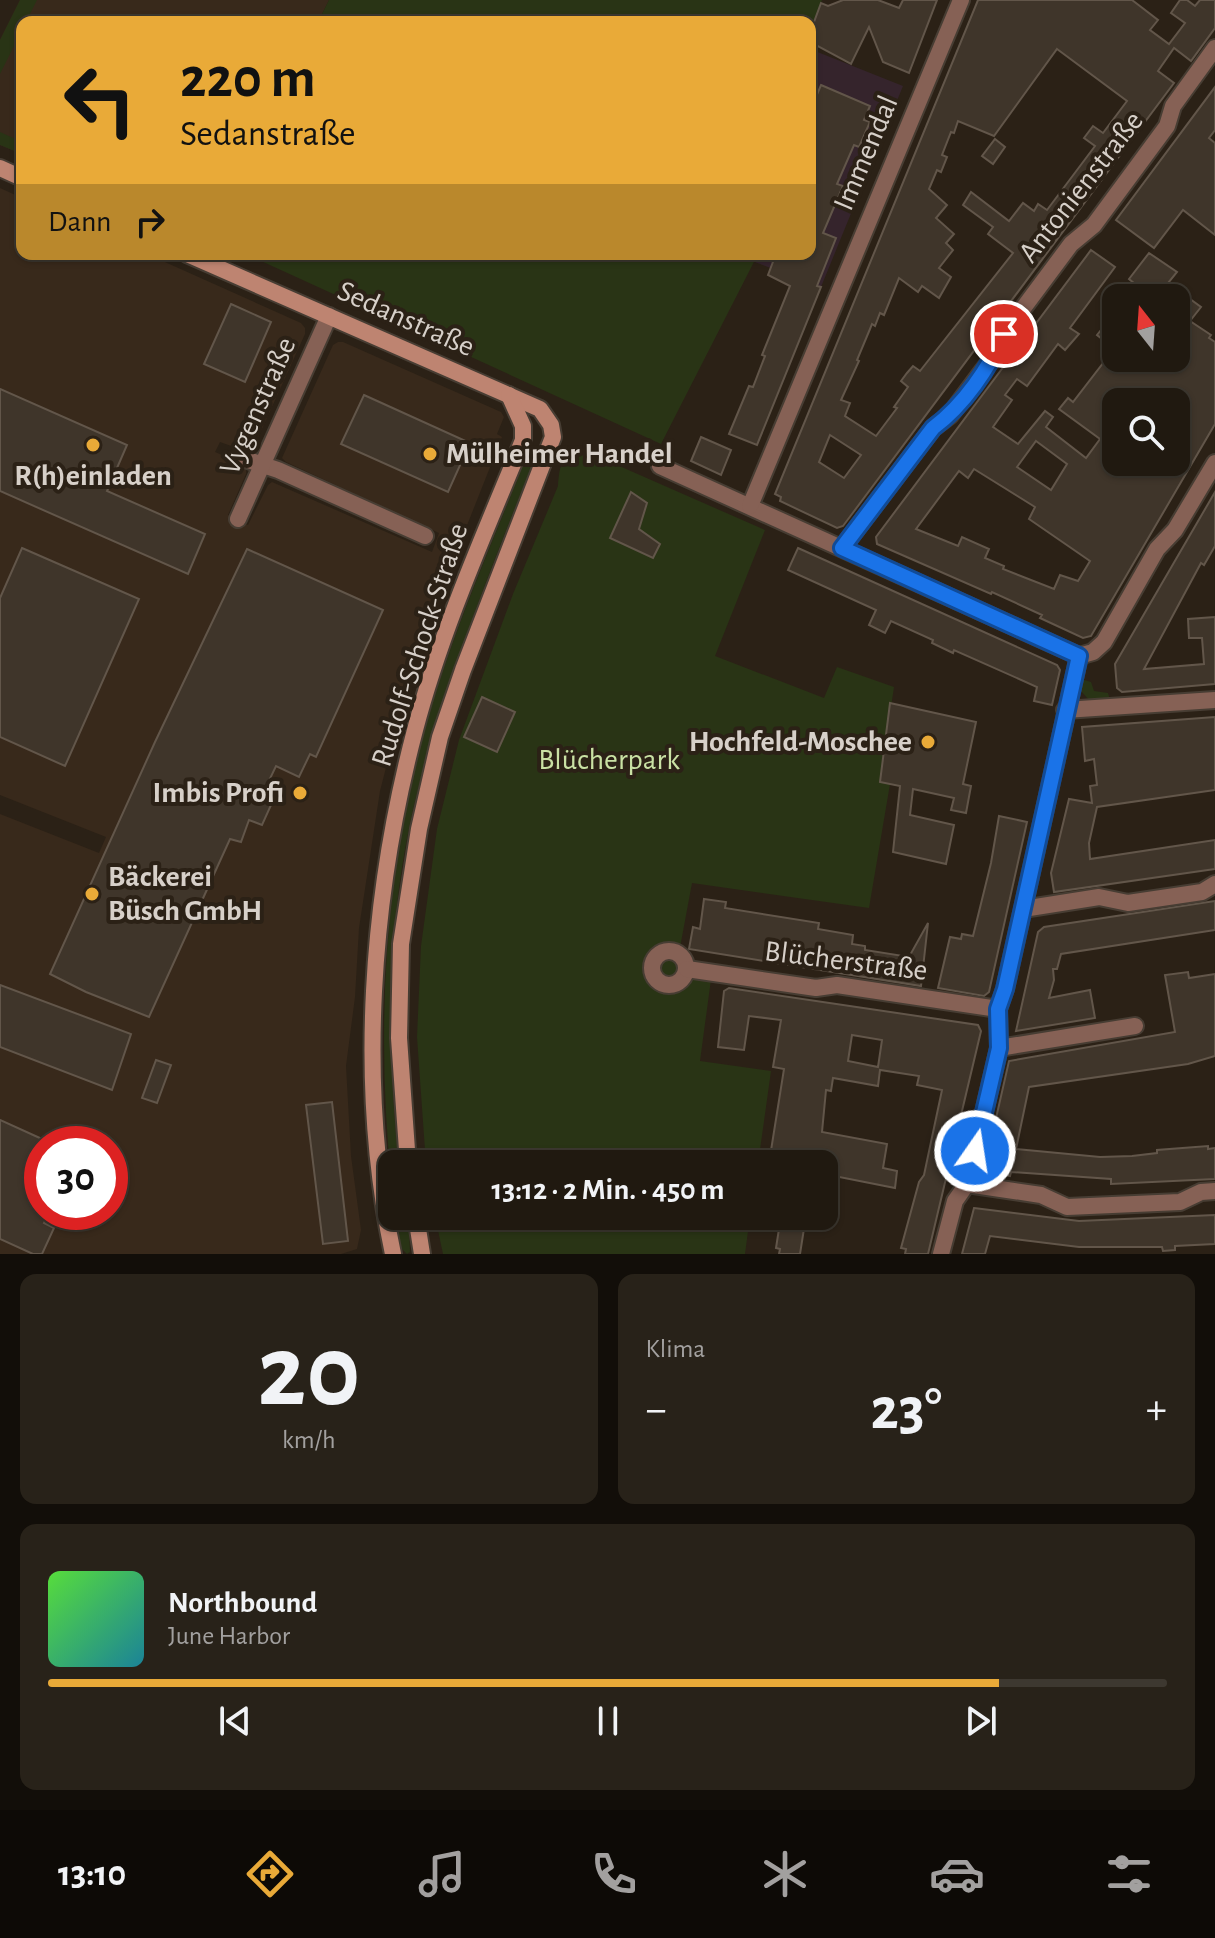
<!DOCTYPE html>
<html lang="de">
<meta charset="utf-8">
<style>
body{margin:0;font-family:"Alegreya Sans",sans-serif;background:#282219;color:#f1f3f6;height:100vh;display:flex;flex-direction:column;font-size:30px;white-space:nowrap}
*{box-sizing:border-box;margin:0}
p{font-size:26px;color:#a2a09f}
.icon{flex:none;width:44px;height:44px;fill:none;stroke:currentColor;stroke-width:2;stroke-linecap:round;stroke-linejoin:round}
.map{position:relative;height:1254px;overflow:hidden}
.details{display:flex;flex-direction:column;gap:20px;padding:20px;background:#120e09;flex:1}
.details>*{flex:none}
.hud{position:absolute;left:16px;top:16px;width:800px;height:244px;border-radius:16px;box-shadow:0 2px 6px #0004,0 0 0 2px #3d3830;background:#e9aa38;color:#111;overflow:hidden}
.needle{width:52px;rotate:343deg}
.buttons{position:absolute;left:1102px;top:284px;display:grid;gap:16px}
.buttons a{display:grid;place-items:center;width:88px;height:88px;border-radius:16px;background:#201910;box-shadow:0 2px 6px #0004,0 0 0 2px #3d3830;font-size:40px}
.speed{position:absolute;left:24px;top:1126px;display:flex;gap:16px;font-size:40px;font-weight:700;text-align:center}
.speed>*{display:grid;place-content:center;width:104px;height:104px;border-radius:50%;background:#201910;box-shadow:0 2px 6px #0004,0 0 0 2px #3d3830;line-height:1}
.speed .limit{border:12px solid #d22;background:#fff;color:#111}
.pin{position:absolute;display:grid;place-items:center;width:68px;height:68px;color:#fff;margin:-34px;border:4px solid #fff;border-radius:50%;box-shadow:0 2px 8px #0007}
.me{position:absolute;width:88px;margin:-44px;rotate:13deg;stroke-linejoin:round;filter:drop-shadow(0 0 6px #0008)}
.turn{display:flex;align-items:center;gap:28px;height:168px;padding:0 32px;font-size:36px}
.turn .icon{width:104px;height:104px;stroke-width:2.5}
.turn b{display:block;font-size:56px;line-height:68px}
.then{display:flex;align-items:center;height:76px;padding:0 32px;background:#0003;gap:16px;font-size:30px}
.big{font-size:60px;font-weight:600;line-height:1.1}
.details .widget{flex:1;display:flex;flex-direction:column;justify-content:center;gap:12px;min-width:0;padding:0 28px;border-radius:16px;background:#282219}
.details .dial{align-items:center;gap:0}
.dial b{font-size:104px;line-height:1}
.song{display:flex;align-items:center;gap:24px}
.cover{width:96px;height:96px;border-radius:12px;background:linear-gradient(135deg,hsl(110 70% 55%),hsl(190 70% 35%))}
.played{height:8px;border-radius:4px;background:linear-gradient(90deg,#e9aa38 85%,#3d3830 85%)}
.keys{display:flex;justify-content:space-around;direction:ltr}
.heat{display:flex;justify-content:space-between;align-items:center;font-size:44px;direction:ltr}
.details .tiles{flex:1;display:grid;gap:20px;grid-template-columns:1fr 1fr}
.widget:last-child{grid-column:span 2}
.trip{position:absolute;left:378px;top:1150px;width:460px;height:80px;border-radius:16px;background:#201910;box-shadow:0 2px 6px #0004,0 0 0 2px #3d3830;font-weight:600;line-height:80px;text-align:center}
.dock{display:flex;height:128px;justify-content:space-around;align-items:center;background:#0d0a06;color:#a2a09f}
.dock .icon{width:56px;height:56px}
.dock .active{color:#e9aa38}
.dock b{font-size:36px;color:#f1f3f6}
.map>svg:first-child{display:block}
</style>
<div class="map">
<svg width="1215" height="1254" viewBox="0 0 1215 1254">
<rect width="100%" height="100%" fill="#2b2116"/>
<g fill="#38291b" fill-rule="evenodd">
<path d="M20,0H329L318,22H22V154L0,145V40Z"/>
<path d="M0,188L22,198V254H147L301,323L305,328V334L251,453L220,442L215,452L243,464L246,469V474L228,515L248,525L268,485L272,482L432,552L439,533L286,462L282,458L333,345L338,342H343L501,412L504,417L497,434L502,437L414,659L380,791L359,928L355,997L346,1066L351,1156L361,1230L357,1249L341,1254H0V814L99,853L106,837L0,795ZM42,1144H110V1212H42Z"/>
</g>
<path fill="#35242c" d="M810,49L903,86L821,287L755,262L758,254H810Z"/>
<g fill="#293415">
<path d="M20,0H37L26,22H22V30L0,74V40Z"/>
<path d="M329,0H822L810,33V22H318Z"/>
<path d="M0,132L22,142V154L0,145Z"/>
<path d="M246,254H758L661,444Z"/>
<path d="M529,450L537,453C494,560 451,667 421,778C387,903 385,1036 399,1164H392V1188C376,1036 383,883 423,735C450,637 492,544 529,450Z"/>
<path d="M574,451L592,454L765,530L715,656L824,698L837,667L894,687L880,781L890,784L869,908L692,883L679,953L667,950C634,966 662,1001 685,975L712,972L700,1061L771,1071L758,1164H426L417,1037L421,946L437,829L459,740L513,594L558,486C559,473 560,457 574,451Z"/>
<path d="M1081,679L1091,682L1094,691L1108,693L1110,700H1089L1081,691Z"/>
<circle cx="669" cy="968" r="11"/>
<path d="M435,1216H750L745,1254H443Z"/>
<path d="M409,1228L410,1252L407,1254L401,1248L398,1230Z"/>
</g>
<g fill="#3f352a" stroke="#62564a" stroke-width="2" fill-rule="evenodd">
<path d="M843,0H878L899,8L903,0H937L909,73L883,62L869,27L851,64L810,42V33L821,3L828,6Z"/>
<path d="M978,0H1132L1158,20L1150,30L1169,44L1185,23L1171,13L1180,0H1187L1195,6L1200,0H1215V28L1191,61L1174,48L1158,71L1174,83L843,526L837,528L780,501L781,497L775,494ZM1057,49L1127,101L1103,133L1093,126L1084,138L1095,146L1047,210L1038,204L1034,211L1023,203L1009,221L971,192L963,205L993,227L988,234L1013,253L920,371L913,366L907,373L901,381L908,387L894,407L897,408L876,436L845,416L850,403L841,400L859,361L857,360L870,329L872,324L875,326L880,313L884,315L899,278L918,292L922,286L939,298L951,277L939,268L953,250L946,243L954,234L936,218L947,205L929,189L937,170L941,172L947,157L942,155L951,132L954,133L958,121L994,136ZM830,435L861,455L844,478L819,462Z"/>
<path d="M821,85L870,106L864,120L870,122L859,147L854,145L837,184L843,186L823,233L836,238L817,286L821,287L757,445L729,434L749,386L753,387L765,356L762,355L790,286L768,275L776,254H810V111Z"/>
<path d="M1215,87V130L1209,138L1215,143V235L1183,210L1154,248L1116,220Z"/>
<path d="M995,139L1005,147L993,164L982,156Z"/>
<path d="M1091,250L1115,267L1070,328L1079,334L1065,350L1058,344L1027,386L1017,379L1005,395L1012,400L993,427L1018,444L1045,411L1053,417L1046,427L1086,458L1100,439L1059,409L1068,398L1073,402L1107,358H1176V298H1124L1135,284L1129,279L1149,253L1177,272L1168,283L1201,307L1190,321L1211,335L1209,338L1215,342V424L1091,636L1083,638L1040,618L1042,615L992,592L991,594L877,544L876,537ZM1116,402H1176V406L1189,414L1176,435V462H1165L1160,471L1145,462H1116ZM1036,441L1067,464L1051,490L1017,467ZM974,469L1035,507L1029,519L1090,561L1078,581L1060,575L1054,589L1003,569L1004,566L985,558L989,549L962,537L958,546L916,529L959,471L968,478Z"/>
<path d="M231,304L271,322L245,382L204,364Z"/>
<path d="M1116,311V350L1097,335Z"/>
<path d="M0,389L127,445L107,491L205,534L188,574L0,491Z"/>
<path d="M364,395L470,443L448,492L341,444Z"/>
<path d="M701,437L731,450L721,475L691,461Z"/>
<path d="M631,492L647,503L639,529L660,544L653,558L610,538Z"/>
<path d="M1215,492V546L1204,565L1201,563L1144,669L1204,664L1202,638H1189L1188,619L1215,617V684L1122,692L1117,688L1115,664Z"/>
<path d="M22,548L139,599L65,766L0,737V598Z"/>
<path d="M798,548L1057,665L1060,670L1052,705L1034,701L1037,687L954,650L953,653L932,643L933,640L891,621L885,633L869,625L876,610L788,570Z"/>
<path d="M247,549L383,610L316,757L310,754L299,777L276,766L265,789L276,794L262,825L249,820L241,842L230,839L149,1017L86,992L50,974L155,742Z"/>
<path d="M482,697L515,712L497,752L464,737Z"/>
<path d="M890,703L976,722L963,784L971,786L966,813L951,810L954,798L913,789L910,815L954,825L946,864L893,852L900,786L880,782Z"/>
<path d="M1215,717V790L1097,807L1089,843L1090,859L1215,840V869L1054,892L1051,873L1069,799L1092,803L1090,786L1097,785L1094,759L1085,761L1082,727Z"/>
<path d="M999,816L1027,822L989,992L984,996L938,988L950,937L961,939L962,934L973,936L991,863Z"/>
<path d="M704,899L726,902L725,908L819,923L818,929L853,935L852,944L865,946V950L909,957L928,923L921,986L689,949L693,927L700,929Z"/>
<path d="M1215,901V930L1061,954L1057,969H1053L1054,980L1049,998L1090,990L1095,1018L1016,1031L1038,932L1044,927Z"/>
<path d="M1188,972L1189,978L1215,974V1056L1188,1064L1029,1087L1016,1149L1100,1157L1132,1156L1157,1153V1150L1208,1146V1149L1215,1148V1179L1111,1184V1179L1011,1172L1010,1176L984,1171L1009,1061L1175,1032L1165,975Z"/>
<path d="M0,985L131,1034L112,1090L0,1047Z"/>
<path d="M729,988L978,1025L981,1031L928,1254H905L906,1249L901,1248L919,1182L924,1175L942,1090L917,1085L919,1076L880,1070L878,1086L833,1078L831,1091L826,1090L822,1132L887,1144L883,1168L897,1171L895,1188L824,1174V1164L769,1163L784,1069L773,1067L781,1020L749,1016L744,1050L718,1047L724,991ZM852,1035L882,1040L878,1067L848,1061Z"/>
<path d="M156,1060L171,1065L157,1103L142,1098Z"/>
<path d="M332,1102L348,1241L323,1244L306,1105Z"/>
<path d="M0,1120L42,1139V1212H49L44,1223L54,1228L42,1254H33L0,1239Z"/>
<path d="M974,1208L1079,1221L1215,1215V1244L1175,1246V1250L1163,1251L1162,1247H1079L990,1236L985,1254H962Z"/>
<path d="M781,1216H806L800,1254H779L780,1249L776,1248Z"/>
</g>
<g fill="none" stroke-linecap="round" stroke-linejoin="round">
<defs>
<g id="minor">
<path d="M242,458L278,470L425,536"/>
<path d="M660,466L1079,656"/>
<path d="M750,506L961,0"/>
<path d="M238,519L329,316"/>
<path d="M842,548L933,428L950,415L994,356L1004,334L1071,244L1094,225L1167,126L1173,106L1215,48"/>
<path d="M1079,656L1093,652L1104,642L1157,549L1175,530L1215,463"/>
<path d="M1065,710L1215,700"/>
<path d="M1023,909L1099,897L1128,903L1202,892L1215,884"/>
<circle cx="669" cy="968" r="17"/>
<path d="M687,969L816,988L837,985L998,1009"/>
<path d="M999,1048L1135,1026"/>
<path d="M967,1184L1041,1195L1067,1207L1180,1202L1201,1192L1215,1191"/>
<path d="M941,1254L955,1201L967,1184L999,1048L998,1009L1005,989L1079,656"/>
</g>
<g id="secondary">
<path d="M0,168L22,178"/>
<path d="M187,254L540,409L551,425L553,437L463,670L440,737L419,829L401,944L399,1038L408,1164"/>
<path d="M416,1216L422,1254"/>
<path d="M393,1254C357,1085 371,897 415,730C441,631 484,535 523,440V426L509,395"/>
</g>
</defs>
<use href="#minor" stroke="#473d33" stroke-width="20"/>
<use href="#secondary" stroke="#473d33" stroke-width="20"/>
<use href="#minor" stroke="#866155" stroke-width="16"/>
<use href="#secondary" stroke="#be8471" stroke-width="16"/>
</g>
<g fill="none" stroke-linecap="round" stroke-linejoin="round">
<defs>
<path id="route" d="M975,1151L999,1048L998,1009L1005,989L1079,656L842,548L933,428C964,405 989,368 1004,334"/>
</defs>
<use href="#route" stroke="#114b97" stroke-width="20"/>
<use href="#route" stroke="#1a73e8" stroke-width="14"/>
</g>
<g fill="#e9aa38" stroke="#2b2116" stroke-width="3">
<circle cx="93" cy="445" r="8"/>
<circle cx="430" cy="454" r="8"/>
<circle cx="928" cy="742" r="8"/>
<circle cx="300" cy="793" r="8"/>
<circle cx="92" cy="894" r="8"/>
</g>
<g text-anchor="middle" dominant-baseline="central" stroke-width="8" stroke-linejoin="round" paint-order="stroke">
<g font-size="30" fill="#d7d0c9" stroke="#2b2116">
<text transform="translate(866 153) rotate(-67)">Immendal</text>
<text transform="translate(1081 187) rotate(-52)">Antonienstraße</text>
<text transform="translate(406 319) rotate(24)">Sedanstraße</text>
<text transform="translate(258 406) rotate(-66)">Vygenstraße</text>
<text transform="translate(420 645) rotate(-72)">Rudolf-Schock-Straße</text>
<text transform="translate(846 961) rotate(7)">Blücherstraße</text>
</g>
<g font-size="30" font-weight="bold" fill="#d7d0c9" stroke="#2b2116" text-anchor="start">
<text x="446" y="454">Mülheimer Handel</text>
<text x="93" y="476" text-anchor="middle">R(h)einladen</text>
<text x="912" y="742" text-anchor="end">Hochfeld-Moschee</text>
<text x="284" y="793" text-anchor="end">Imbis Profi</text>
<text x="108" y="877">Bäckerei<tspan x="108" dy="34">Büsch GmbH</tspan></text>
</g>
<g font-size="30" fill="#c9e1a4" stroke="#2b2116">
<text x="609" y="760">Blücherpark</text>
</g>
</g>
</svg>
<div class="buttons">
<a><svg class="needle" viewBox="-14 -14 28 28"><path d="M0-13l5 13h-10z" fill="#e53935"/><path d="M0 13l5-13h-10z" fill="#a2a09f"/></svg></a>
<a><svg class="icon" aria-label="search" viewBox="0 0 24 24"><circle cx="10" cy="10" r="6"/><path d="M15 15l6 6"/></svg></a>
</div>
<div class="speed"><div class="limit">30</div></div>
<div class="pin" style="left:1004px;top:334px;background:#d93025"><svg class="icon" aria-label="arrive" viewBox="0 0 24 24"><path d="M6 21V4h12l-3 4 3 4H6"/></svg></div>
<svg class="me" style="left:975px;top:1151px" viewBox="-20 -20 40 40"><circle r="17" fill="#1a73e8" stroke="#fff" stroke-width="3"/><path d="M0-11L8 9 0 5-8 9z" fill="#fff"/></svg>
<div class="trip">13:12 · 2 Min. · 450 m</div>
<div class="hud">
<div class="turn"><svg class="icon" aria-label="left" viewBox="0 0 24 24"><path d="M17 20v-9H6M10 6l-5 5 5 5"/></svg><div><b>220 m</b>Sedanstraße</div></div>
<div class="then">Dann<svg class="icon" aria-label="right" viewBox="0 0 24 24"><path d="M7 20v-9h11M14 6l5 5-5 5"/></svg></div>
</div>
</div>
<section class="details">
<div class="tiles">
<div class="widget dial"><b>20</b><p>km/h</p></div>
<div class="widget"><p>Klima</p>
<div class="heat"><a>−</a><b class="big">23°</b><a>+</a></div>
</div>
<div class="widget">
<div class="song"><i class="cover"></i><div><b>Northbound</b><p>June Harbor</p></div></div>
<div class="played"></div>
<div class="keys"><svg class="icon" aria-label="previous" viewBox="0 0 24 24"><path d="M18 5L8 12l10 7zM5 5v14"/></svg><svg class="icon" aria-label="pause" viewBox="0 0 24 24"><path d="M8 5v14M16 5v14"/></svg><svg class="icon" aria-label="next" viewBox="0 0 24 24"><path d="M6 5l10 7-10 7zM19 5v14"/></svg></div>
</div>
</div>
</section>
<nav class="dock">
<b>13:10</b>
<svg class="icon active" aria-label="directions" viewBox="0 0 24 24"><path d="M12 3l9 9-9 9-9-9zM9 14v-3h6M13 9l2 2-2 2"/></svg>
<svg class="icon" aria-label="music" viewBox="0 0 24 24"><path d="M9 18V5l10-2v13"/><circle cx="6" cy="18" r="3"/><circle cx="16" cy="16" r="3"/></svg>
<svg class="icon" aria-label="phone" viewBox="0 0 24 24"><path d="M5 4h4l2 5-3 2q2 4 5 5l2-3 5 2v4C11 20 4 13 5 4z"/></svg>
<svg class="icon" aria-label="climate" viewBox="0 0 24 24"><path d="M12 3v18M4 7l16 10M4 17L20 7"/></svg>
<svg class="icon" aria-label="car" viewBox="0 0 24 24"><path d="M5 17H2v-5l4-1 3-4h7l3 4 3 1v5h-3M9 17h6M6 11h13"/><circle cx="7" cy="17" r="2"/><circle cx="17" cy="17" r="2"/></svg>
<svg class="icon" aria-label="filters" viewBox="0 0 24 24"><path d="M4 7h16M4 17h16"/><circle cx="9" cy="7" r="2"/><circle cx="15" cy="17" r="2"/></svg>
</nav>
